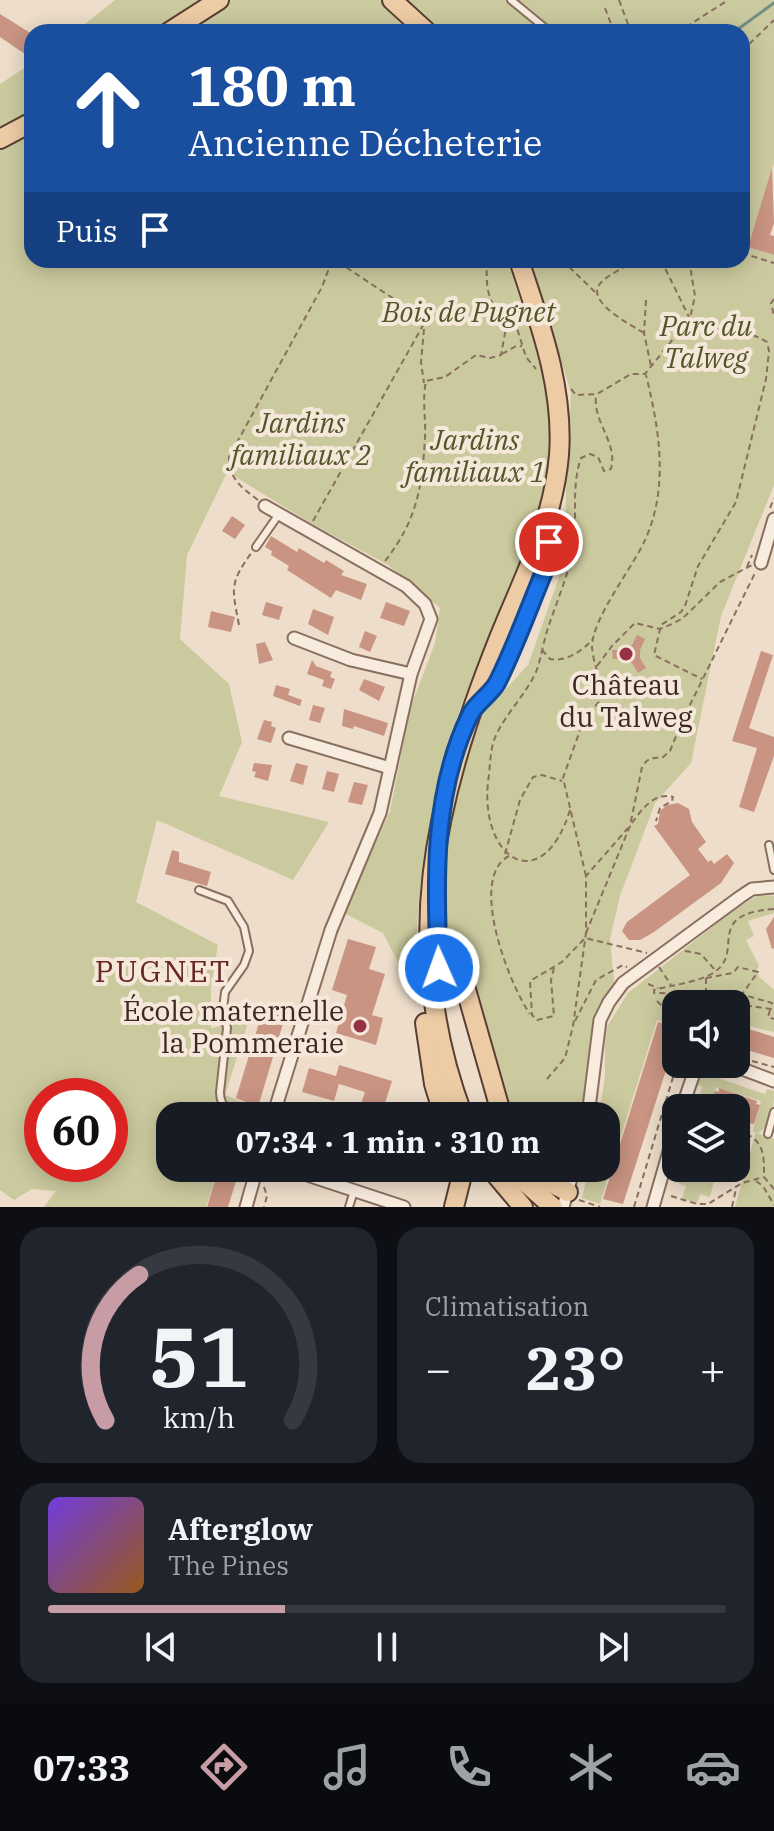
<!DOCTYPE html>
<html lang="fr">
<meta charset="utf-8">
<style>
body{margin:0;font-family:"IBM Plex Serif",serif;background:#20242c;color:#f1f3f6;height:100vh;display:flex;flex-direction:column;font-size:30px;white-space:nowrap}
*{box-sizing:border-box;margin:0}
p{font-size:26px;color:#9ea1a6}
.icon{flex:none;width:44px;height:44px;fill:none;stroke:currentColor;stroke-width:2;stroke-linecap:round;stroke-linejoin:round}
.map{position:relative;height:1207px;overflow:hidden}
.details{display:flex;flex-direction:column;gap:20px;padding:20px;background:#0d0f14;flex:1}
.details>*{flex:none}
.hud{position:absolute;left:24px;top:24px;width:726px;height:244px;border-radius:24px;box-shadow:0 4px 20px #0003;background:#1a4fa0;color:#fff;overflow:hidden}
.fabs{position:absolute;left:662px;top:990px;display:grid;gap:16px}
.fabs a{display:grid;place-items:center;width:88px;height:88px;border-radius:16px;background:#171b24;box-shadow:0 4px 20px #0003;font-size:40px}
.speed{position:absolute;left:24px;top:1078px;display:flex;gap:16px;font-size:40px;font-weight:700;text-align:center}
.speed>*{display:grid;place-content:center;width:104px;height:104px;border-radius:50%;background:#171b24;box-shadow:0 4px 20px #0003;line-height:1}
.speed .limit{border:12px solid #d22;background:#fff;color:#111}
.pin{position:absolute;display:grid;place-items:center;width:68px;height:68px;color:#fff;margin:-34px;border:4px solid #fff;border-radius:50%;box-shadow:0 2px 8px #0007}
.me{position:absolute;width:88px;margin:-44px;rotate:358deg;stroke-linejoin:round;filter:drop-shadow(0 0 6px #0008)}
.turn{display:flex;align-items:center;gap:28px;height:168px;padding:0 32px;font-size:36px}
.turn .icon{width:104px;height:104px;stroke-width:2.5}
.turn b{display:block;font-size:56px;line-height:68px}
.then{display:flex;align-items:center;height:76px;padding:0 32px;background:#0003;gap:16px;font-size:30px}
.big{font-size:60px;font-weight:700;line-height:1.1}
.details .card{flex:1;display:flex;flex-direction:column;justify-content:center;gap:12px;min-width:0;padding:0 28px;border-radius:24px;background:#20242c}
.details .dial{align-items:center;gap:0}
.dial svg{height:208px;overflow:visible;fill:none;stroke:#363941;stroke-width:7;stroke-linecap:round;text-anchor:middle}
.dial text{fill:#f1f3f6;stroke:none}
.song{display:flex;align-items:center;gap:24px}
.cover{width:96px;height:96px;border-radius:12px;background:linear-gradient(135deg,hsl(260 70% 55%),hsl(30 70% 35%))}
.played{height:8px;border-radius:4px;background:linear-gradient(90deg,#c89ca5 35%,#363941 35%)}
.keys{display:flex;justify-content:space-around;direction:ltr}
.heat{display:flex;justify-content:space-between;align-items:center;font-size:44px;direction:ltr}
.details .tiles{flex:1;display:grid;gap:20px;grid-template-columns:1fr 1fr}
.card:last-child{grid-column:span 2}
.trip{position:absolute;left:156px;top:1102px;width:464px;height:80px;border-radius:24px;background:#171b24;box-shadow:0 4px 20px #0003;font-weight:700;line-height:80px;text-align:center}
.dock{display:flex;height:128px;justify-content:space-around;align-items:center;background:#090b0e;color:#9ea1a6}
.dock .icon{width:56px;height:56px}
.dock .active{color:#c89ca5}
.dock b{font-size:36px;color:#f1f3f6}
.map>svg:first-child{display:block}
</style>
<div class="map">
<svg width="774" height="1207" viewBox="0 0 774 1207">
<rect width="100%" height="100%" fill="#edddca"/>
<g fill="#cbc99e" fill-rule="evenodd">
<path d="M115,0H774V163L748,247L774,255V485L721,616L691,763L655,803L620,896L610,939L615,991L578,1116H513L502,1099L476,1011L439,905L454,797L478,719L528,665L565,560L566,483L571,393L531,260H742V32H75Z"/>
<path d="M32,63V260H507C527,323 559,393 551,461C542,541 499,610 470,683C433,775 418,870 415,969L399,964L383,933L344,913L390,811L410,709L435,643L440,608L388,565L309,522L234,476V458L187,555L180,639L229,684L242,742L219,796L329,822L293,880L157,820L136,902L218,945L211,986V1028L229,1024L253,1007L225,1095L256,1107L252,1116H170V1168H219L206,1207H44L56,1191L32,1189L14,1200L0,1190V84ZM42,1096H110V1164H42Z"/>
<path d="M760,895L774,896V913L748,921L754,936L746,940L759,966L757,969L759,977L774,990V1032L736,1023V1004H676V1026L657,1020L600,1204L582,1198L587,1176L582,1174L584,1168H606V1116H599L605,1076V1045L607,1027L628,993L738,907Z"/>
<path d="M709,1067L717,1069L715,1077L765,1094L767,1089L774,1091C774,1107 773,1126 757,1133L774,1139V1207H735L756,1132L753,1131L761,1101L716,1087L709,1108H696L702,1087L696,1084L700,1074Z"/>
<path d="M679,1168H717L710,1197L700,1194L697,1204L682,1198L686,1186L678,1183L683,1170Z"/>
</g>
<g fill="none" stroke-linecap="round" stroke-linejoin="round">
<path stroke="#719083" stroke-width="3" d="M734,32L774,3"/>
</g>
<g fill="#c99482">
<path d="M0,14L32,34V44L25,54L0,37Z"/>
<path d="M772,168L774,223L770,235L774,236V255L748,247Z"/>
<path d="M232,516L245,525L235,539L222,531Z"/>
<path d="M271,536L297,552L299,548L324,563L326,560L344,571L341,575L367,584L361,600L336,590L331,598L287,570L289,566L271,555L272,551L265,547Z"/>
<path d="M266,602L283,607L279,620L262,615Z"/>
<path d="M386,602L410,611L404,626L380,618Z"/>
<path d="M313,609L334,617L328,635L308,624Z"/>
<path d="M211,611L235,617L231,632L208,627Z"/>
<path d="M365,631L377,636L370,652L359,647Z"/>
<path d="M637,635L645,639L640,650V658L646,668L638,673L632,663L624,659H613L612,650H624L632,645Z"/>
<path d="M265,642L273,660L259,664L256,644Z"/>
<path d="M761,651L773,655L749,728L774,737V756L754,812L739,807L757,748L732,741Z"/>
<path d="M312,660L316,666L332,672L330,677L335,679L331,689L322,686L324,680L307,674Z"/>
<path d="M364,679L385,687L379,701L359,690Z"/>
<path d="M276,685L290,689L288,695L302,700L300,706L273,696Z"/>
<path d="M313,705L325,708L320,723L309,720Z"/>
<path d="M344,709L388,723L384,736L354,726L353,729L342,726Z"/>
<path d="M264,720L272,722L271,726L276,728L271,743L257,739Z"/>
<path d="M254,763L272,765L268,781L254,777L256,772L252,771Z"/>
<path d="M296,763L308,766L303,785L290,781Z"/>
<path d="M327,771L339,774L334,792L322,789Z"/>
<path d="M354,782L368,785L362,805L348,802Z"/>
<path d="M678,803L689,809L692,822L706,842L698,849L708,862L711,860L714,864L727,854L734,863L721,883L654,932L640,940H629L622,931L627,922L690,875L654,826L658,824L660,811L667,805Z"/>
<path d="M172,850L179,852V862L211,872L207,886L165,874Z"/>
<path d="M774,917V948L772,949L766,929Z"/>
<path d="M348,939L376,947L369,969L385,974L372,1015L383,1018L376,1045L336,1033L347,995L332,990Z"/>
<path d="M263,1010L285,1017L258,1107L236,1098Z"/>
<path d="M658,1022L676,1027V1039L623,1204L603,1199Z"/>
<path d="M736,1025L774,1037V1058L736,1047Z"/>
<path d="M339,1065L392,1081L381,1116H357L365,1092L339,1084L334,1101L302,1092L309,1068L336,1076Z"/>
<path d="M719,1088L757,1101L756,1104L760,1105L754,1124L736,1121V1108H709L715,1091L719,1092Z"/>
<path d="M219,1168H240L228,1207H207Z"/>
</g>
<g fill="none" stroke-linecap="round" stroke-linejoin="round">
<defs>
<g id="lane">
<path d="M511,0L550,32"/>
<path d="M256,547L279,514"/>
<path d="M482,701L496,684L552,553L544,535"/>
<path d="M769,845L774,870"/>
<path d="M199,890L228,901L244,927L249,951L244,965L225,992L223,1009L227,1028L220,1092C220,1109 231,1112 246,1116"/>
<path d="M736,1130H737"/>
<path d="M768,1134L774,1112"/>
<path d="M349,1207L354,1191"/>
</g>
<g id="street">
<path d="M265,506L406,586L425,604L431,619L411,674L380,813L331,930L273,1116"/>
<path d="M761,563L774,519"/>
<path d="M294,638L351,660L411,674"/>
<path d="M289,738L390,768"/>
<path d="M729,1064L774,1081"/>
<path d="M682,1108L697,1064"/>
<path d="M588,1116L600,1020L609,1002L623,983L740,897L752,889L774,887"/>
<path d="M286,1168L404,1207"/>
<path d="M246,1207L257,1168"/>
<path d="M563,1207L574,1168"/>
<path d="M653,1207L676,1127"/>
</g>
<g id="primary">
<path d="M392,0L427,32"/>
<path d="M169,32L219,0"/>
<path d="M0,139L32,122"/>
<path d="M438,943L455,957L459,965L502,1116"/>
<path d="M425,1023L434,1084L444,1116"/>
<path d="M463,1116C399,946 434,801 499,638C524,576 553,523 559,455C564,387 540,324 519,260"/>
<path d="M490,1168L523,1207"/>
<path d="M509,1168L553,1207"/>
<path d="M534,1168L544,1179L568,1192"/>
<path d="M454,1207L461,1179L460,1168"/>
</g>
</defs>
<use href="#lane" stroke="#896f5f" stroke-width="10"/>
<use href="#street" stroke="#896f5f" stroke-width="15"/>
<use href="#primary" stroke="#583e33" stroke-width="22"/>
<g stroke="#896f5f" stroke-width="2" stroke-dasharray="6 4" stroke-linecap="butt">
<path d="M619,0L631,32"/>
<path d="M605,8L614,32"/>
<path d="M667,32L683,29L728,0"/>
<path d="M742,51L774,20"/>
<path d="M742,253L774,263"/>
<path d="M487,260C486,285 486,301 505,320"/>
<path d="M562,260L595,292"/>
<path d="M636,260C626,267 606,275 599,285C587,303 633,326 644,333"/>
<path d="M661,260L689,317"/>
<path d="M689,260L695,296L690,318"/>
<path d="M774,299L771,303L774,316"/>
<path d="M646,300L644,333L651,366"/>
<path d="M424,329L421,362L424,383"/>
<path d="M502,354L516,346H522"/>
<path d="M571,389L576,395L597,394L631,374H645L690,318C716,337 740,325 767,342L769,351L766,379L736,502L698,566L685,606L681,612L661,625L654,655L702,679"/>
<path d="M258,500C242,488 229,479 229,457L322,287L332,260"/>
<path d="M770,508L774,498"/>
<path d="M313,521L426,320L335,260"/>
<path d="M385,561C417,520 422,488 425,438C426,418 422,400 426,381L445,377L476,355L490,358L501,355L507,322L516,325L526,357L536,369"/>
<path d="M747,567L752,555"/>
<path d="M239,625C232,588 229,584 252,552"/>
<path d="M542,650L550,659C567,662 582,651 593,639"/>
<path d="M597,666L612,646L635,623L660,629L672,624L683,618L720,582L752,565"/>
<path d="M570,810C543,898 480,861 488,782C490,769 490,752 494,740C504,715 525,696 536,672C541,659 543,644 547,631C555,606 566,581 572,555C579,523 570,490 581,458L590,454L598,457L604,471L611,469C618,442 593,423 596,396"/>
<path d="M632,823C642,809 654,792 673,797L672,801L660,808L656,821"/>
<path d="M505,854L520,800L533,777L542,775L562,781"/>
<path d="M509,856C467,878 510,986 530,1014"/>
<path d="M586,876L563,778L583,722L605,694C600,680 593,662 592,647C592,618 634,566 646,538C669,485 659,428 646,375"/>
<path d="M586,933L630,826L642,767C647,758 653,757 662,758L670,751L683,719L756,571"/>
<path d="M685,951L701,954L715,970"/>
<path d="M659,967L671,985"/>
<path d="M554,968L551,980L554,1016L537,1020L532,1015L530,981L562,962L585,938L647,953"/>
<path d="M706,978L733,973L738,967L758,972L735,1004"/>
<path d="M648,984L658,988"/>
<path d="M657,1001L667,1011"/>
<path d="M706,1004V977"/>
<path d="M724,1004H734"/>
<path d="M736,1004L771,1009L772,1003L730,991L706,994L654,993V990C671,985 702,982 716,971C744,950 704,914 774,909"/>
<path d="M676,1009L668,1008L667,1011L676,1013"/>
<path d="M770,1010L768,1017L774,1019"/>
<path d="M575,1021L596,980L623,965L627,967"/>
<path d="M752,1061L774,1067"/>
<path d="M547,1079L565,1058L573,1026L586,933V876L628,828"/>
<path d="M746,1134C765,1142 764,1159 764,1177L774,1189"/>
<path d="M266,1171L279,1176"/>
<path d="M756,1181L763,1186L774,1205"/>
<path d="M264,1187L267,1196L264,1207"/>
<path d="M671,1196L697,1204H708L742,1183L764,1177"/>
<path d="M579,1200L600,1207"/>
<path d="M634,1207L677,1064"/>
<path d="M732,1207L736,1189"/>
</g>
<use href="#lane" stroke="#f8ecde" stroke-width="6"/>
<use href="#street" stroke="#f8ecde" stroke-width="11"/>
<use href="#primary" stroke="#edcba5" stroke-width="18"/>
</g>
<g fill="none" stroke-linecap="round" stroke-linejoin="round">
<defs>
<path id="route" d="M439,968C435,884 432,793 470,715C476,703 490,695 497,683C518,641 533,596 552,553L549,542"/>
</defs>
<use href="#route" stroke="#114b97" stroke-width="20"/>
<use href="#route" stroke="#1a73e8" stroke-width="14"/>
</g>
<g fill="#963243" stroke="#f5e8da" stroke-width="3">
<circle cx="626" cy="654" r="8"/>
<circle cx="360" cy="1026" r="8"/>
</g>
<g text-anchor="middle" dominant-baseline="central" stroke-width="8" stroke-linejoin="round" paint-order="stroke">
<g font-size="28" font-style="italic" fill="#525629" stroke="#f5e8da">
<text x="469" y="311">Bois de Pugnet</text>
<text x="706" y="325">Parc du<tspan x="706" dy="32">Talweg</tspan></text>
<text x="301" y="422">Jardins<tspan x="301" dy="32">familiaux 2</tspan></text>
<text x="475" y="439">Jardins<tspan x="475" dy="32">familiaux 1</tspan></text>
</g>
<g font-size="28" fill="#3b2a22" stroke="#f5e8da">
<text x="626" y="684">Château<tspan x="626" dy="32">du Talweg</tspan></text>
<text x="344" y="1010" text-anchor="end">École maternelle<tspan x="344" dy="32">la Pommeraie</tspan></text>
</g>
<g font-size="30" letter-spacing="2" fill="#662623" stroke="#f5e8da">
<text x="163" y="970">PUGNET</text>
</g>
</g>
</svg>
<div class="fabs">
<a><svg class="icon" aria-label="sound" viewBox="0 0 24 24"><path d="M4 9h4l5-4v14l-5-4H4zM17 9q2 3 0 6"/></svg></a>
<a><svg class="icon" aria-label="layers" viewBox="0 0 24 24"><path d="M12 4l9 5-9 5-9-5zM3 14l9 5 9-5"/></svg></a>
</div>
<div class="speed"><div class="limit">60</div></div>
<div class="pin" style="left:549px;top:542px;background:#d93025"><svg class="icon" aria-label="arrive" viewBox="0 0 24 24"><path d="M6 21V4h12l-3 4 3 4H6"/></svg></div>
<svg class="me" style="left:439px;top:968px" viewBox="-20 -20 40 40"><circle r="17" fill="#1a73e8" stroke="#fff" stroke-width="3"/><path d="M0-11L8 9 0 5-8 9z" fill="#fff"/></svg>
<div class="trip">07:34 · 1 min · 310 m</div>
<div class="hud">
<div class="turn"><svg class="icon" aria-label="ahead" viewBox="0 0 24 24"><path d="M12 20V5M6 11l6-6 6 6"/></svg><div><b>180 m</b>Ancienne Décheterie</div></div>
<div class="then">Puis<svg class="icon" aria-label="arrive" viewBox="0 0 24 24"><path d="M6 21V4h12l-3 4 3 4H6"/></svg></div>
</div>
</div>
<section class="details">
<div class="tiles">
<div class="card dial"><svg viewBox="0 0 100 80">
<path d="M14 69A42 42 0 1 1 86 69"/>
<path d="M14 69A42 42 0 0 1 27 13" stroke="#c89ca5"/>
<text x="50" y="56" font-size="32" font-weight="700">51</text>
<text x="50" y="72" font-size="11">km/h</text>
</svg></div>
<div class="card"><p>Climatisation</p>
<div class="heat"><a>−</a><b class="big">23°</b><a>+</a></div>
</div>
<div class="card">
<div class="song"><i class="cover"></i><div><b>Afterglow</b><p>The Pines</p></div></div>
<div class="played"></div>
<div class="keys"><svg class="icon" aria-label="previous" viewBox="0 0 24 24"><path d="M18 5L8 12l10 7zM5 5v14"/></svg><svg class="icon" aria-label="pause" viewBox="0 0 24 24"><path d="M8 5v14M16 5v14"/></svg><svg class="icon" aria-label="next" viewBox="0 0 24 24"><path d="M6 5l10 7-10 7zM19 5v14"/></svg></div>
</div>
</div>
</section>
<nav class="dock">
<b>07:33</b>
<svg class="icon active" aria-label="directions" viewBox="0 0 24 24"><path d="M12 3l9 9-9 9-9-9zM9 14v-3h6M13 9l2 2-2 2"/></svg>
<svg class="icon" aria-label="music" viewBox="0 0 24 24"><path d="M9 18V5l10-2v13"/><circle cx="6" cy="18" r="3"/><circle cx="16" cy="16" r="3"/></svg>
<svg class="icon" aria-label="phone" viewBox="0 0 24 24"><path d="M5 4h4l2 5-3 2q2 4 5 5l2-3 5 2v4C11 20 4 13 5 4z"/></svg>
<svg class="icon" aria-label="climate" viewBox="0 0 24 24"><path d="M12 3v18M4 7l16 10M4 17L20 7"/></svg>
<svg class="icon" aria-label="car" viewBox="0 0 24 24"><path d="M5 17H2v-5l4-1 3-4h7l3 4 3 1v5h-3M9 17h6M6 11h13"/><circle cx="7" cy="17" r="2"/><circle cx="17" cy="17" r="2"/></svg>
</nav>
